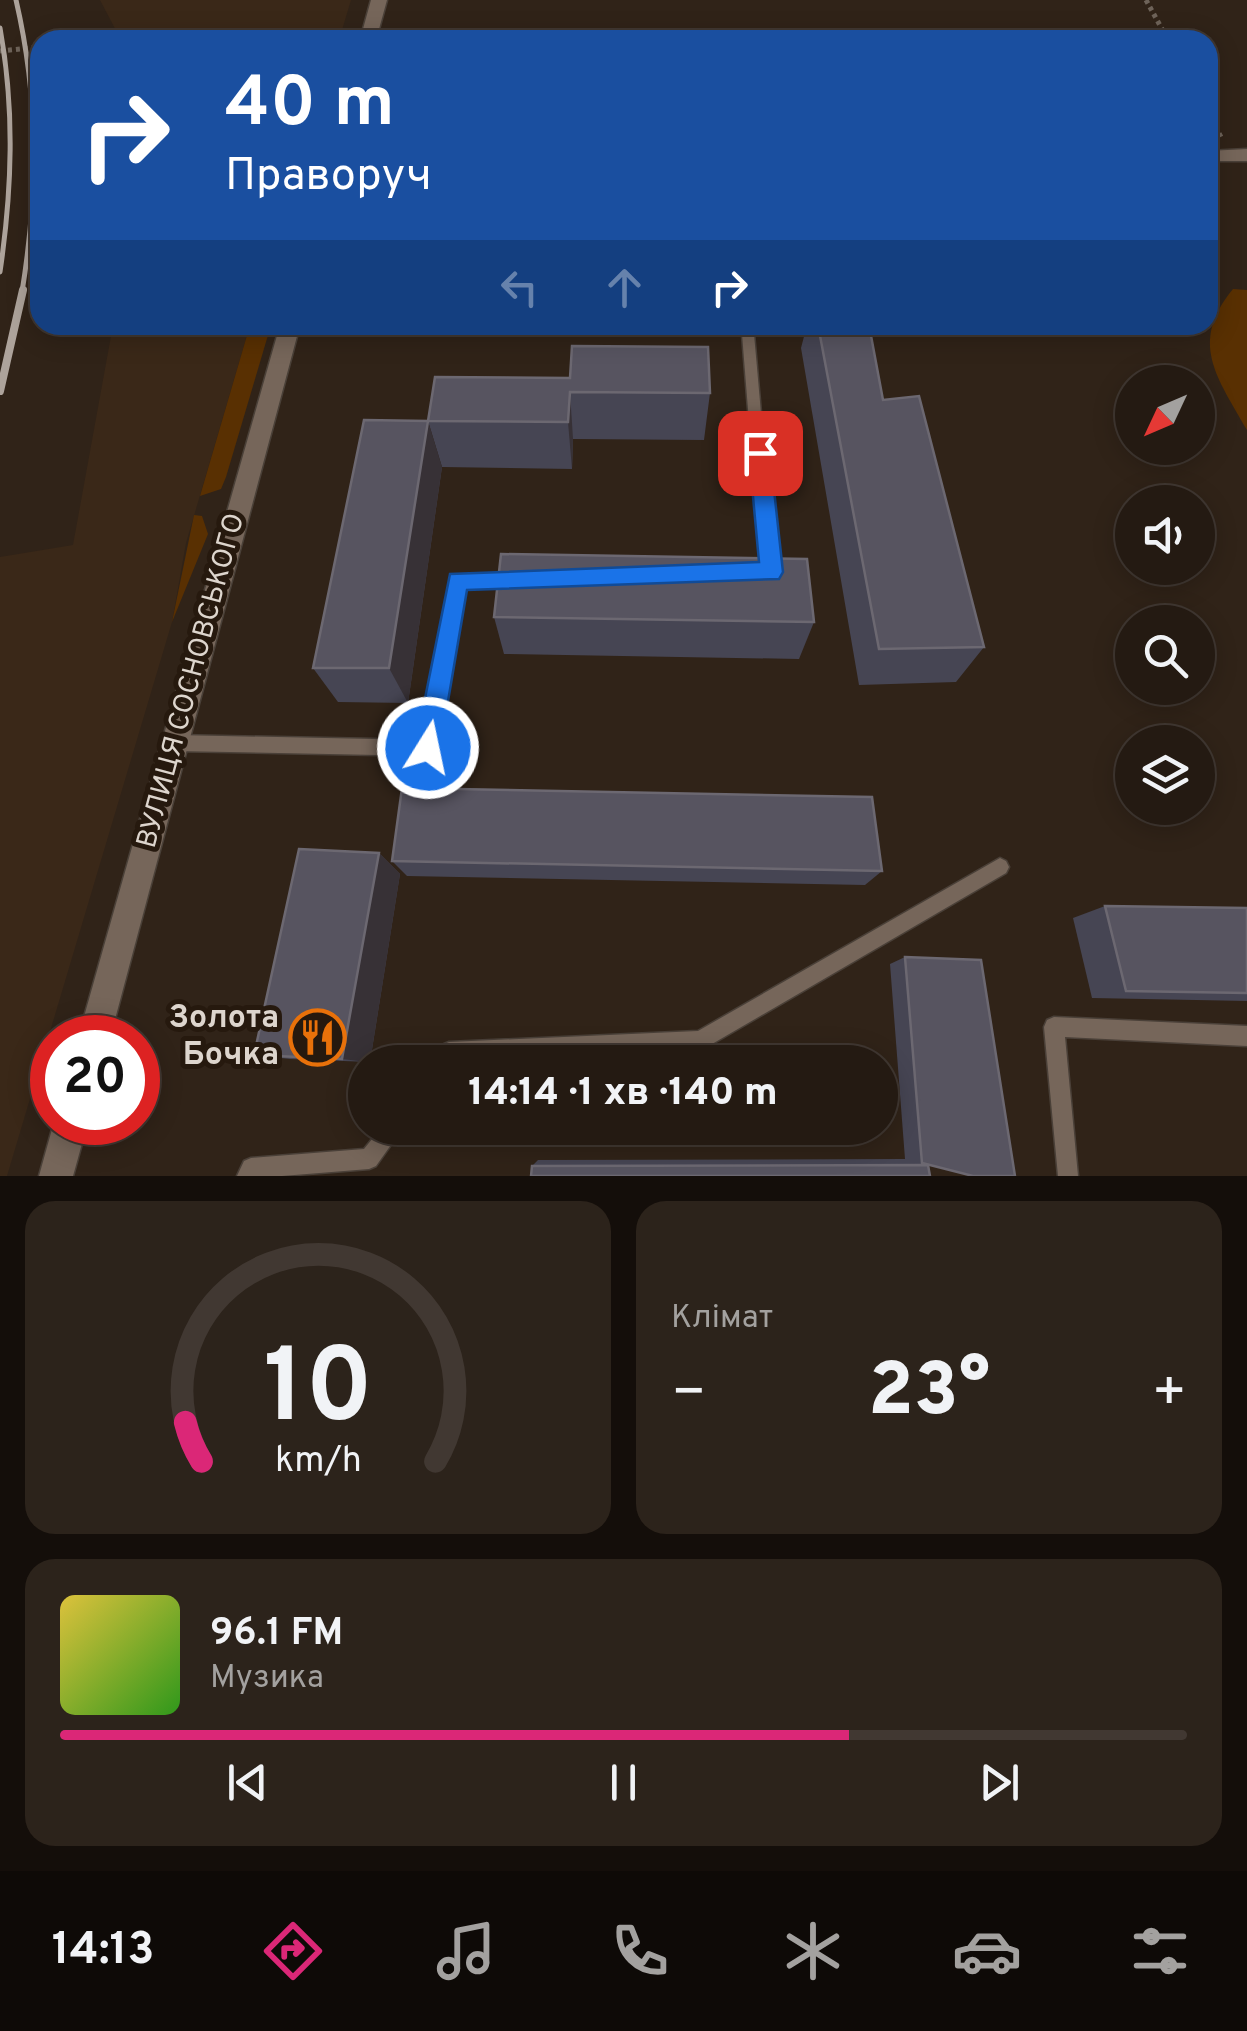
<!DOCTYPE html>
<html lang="uk">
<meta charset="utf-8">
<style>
body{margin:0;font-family:Overpass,sans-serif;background:#2c231b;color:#f1f3f6;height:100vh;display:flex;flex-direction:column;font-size:38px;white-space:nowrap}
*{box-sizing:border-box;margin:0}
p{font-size:32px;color:#a3a19f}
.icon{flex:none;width:55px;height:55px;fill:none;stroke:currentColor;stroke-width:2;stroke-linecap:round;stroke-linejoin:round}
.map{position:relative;height:1176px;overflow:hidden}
.side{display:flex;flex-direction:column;gap:25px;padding:25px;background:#140e0a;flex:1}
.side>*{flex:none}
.guide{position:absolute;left:30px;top:30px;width:1188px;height:305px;border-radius:30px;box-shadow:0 5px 25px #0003,0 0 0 2px #413832;background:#1a4fa0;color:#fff;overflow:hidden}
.needle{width:65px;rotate:226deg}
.buttons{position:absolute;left:1115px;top:365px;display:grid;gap:20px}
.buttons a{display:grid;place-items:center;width:100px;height:100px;border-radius:50%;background:#241a12;box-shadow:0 5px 25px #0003,0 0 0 2px #413832;font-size:50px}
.speed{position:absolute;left:30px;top:1015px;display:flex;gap:20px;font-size:50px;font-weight:700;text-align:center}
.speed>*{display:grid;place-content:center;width:130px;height:130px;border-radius:50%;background:#241a12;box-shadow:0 5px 25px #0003,0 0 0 2px #413832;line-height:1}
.speed .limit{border:15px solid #d22;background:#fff;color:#111}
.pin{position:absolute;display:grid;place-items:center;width:85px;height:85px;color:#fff;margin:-42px;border-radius:20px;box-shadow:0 5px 15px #0006}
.me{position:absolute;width:110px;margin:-55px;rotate:10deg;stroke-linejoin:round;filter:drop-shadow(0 0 8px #0008)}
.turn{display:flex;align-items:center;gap:35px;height:210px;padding:0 30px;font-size:45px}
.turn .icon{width:130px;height:130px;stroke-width:2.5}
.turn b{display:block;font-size:70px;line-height:85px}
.lanes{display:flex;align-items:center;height:95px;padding:0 30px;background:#0003;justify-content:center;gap:50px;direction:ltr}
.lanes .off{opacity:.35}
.big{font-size:75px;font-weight:800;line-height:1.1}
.side .tile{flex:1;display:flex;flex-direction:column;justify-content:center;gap:15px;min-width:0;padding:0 35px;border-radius:30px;background:#2c231b}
.side .dial{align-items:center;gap:0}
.dial svg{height:260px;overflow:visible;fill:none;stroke:#413832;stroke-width:7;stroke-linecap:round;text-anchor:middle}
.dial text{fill:#f1f3f6;stroke:none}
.song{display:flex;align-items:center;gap:30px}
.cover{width:120px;height:120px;border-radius:15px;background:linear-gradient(135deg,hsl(50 70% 55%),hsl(110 70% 35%))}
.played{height:10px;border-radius:5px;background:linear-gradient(90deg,#db2777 70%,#413832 70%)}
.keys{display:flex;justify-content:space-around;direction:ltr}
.heat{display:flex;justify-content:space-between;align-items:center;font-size:55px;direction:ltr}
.side .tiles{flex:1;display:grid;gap:25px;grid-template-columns:1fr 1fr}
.tile:last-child{grid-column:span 2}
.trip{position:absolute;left:348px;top:1045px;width:550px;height:100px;border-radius:50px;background:#241a12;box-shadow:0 5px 25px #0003,0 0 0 2px #413832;font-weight:800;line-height:100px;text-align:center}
.tabs{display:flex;height:160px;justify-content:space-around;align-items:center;background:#0e0a07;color:#a3a19f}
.tabs .icon{width:70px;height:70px}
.tabs .on{color:#db2777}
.tabs b{font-size:45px;color:#f1f3f6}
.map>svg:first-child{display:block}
</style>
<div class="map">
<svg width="1247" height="1176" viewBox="0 0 1247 1176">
<rect width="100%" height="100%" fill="#302318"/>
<g fill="#3a2818">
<path d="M100,0H351L339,40H121Z"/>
<path d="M113,325H250L186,543L172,622L7,1176H0V557L73,545Z"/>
</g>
<g fill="#593002">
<path d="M1233,289L1247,290V430C1218,378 1188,343 1233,289Z"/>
<path d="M250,325H271L226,477L221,489L200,496Z"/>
<path d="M194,515L202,516L208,534L172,622Z"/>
</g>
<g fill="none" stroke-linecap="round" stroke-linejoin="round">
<defs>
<g id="lane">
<path d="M748,329L754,334L775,572L773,576H763L761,572L742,334Z"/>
<path d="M516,573L521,574L523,579L521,584L516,585L464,587L434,754L428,756L175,751L169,749L167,743L169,737L175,735L421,740L453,576Z"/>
<path d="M1000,858L1006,861L1009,867L1006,873L700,1051L431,1062L442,1045L449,1042L698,1031Z"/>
<path d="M1054,1017L1247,1026V1046L1065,1037L1078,1176H1058L1044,1027L1047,1020Z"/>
<path d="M381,1128H403L376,1166L369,1169L282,1176H237L244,1161L251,1158L364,1149Z"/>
</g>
<g id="street">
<path d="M371,0H387L376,40H360Z"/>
<path d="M1247,149V161H1208V151Z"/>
<path d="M280,325H300L110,1038H78Z"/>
<path d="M54,1122H88L73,1176H39Z"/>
</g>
</defs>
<use href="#lane" stroke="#4a4038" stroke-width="3"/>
<use href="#street" stroke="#4a4038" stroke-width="3"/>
<g stroke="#6e6359" stroke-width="5" stroke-dasharray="4 4" stroke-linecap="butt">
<path d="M1146,0L1168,40"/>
<path d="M0,51L40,47"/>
<path d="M1208,112L1221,137"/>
</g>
<use href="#lane" fill="#76665a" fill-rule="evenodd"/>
<use href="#street" fill="#76665a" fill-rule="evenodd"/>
<g stroke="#ada39b" stroke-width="5">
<path d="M16,0C39,99 38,193 22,292"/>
<path d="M0,28C15,110 12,190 0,272"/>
</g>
<path stroke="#ada39b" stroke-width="8" d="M0,391L23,290"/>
</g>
<g fill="#464553">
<path d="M807,325H869L883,400L984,647L956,682L859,685L801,348Z"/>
<path d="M570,378L710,393L704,440L573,439L572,469L442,467L428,421Z"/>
<path d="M442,467L408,703L338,702L313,668Z"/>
<path d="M494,617L814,622L799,659L504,654Z"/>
<path d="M379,853L400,874L370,1062L290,1059L254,1055Z"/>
<path d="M392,861L882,871L865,885L407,876Z"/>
<path d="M1105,906L1247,908V1001L1092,998L1073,918Z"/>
<path d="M905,957L928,1165L532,1166L538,1160L905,1159L890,964Z"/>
</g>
<g fill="#373136">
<path d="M570,392L573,439L572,469L568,422Z"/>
<path d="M428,421L442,467L408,703L389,668Z"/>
<path d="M379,853L400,874L370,1062H368L342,1059Z"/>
</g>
<g fill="#575460" stroke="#6c6871" stroke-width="2.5">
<path d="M970,36L972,40H922L921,37Z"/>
<path d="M842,38L843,40L793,39Z"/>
<path d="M818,325H869L883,400L919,396L984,647L879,649Z"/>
<path d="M572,346L708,347L710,393L570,392L568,422L428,421L435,377L570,378Z"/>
<path d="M364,420L428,421L389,668H313Z"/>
<path d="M501,554L807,559L814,622L494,617Z"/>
<path d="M402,788L872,797L882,871L392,861Z"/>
<path d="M299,849L379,853L342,1059L254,1055Z"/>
<path d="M1105,906L1247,908V993L1126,991Z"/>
<path d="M905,957L981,960L1015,1176H973L922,1163Z"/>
<path d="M928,1165L930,1176H531L532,1166Z"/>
</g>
<path fill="#1a73e8" stroke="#114b97" stroke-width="2.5" d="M760,445L770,453L783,572L779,579L467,590L440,748L437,757L428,761L419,757L415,748L450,574L759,562L749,453Z"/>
<defs>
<symbol id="restaurant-ring" viewBox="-11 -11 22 22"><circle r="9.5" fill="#26190e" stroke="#e8710a" stroke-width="1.5"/><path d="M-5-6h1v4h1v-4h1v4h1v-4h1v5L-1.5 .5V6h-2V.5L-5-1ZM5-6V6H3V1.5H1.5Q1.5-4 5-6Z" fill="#e8710a"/></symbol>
</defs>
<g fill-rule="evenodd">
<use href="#restaurant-ring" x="286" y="1006" width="63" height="63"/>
</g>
<g text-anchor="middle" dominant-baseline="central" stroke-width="10" stroke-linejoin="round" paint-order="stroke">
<g font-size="28" fill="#ddd5cd" stroke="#26190e">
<text transform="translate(192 681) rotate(-75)">ВУЛИЦЯ СОСНОВСЬКОГО</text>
</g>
<g font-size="32" font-weight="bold" fill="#ddd5cd" stroke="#26190e" text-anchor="end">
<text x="279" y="1019">Золота<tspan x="279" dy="37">Бочка</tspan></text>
</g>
</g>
</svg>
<div class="buttons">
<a><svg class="needle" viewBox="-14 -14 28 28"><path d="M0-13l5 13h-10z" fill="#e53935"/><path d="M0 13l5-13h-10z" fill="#a3a19f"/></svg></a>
<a><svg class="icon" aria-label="sound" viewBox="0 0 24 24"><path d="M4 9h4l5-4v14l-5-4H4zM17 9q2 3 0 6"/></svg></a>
<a><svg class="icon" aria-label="search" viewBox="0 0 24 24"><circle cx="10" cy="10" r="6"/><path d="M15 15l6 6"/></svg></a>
<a><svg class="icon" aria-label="layers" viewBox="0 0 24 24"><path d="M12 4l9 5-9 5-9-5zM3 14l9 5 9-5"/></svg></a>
</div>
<div class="speed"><div class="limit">20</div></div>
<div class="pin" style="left:760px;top:453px;background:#d93025"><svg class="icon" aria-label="arrive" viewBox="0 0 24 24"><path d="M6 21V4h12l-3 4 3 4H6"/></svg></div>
<svg class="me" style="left:428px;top:748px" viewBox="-20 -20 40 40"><circle r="17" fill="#1a73e8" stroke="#fff" stroke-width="3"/><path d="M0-11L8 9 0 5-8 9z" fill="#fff"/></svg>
<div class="trip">14:14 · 1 хв · 140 m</div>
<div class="guide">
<div class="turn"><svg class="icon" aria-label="right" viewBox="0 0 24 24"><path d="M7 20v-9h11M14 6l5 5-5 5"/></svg><div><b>40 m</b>Праворуч</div></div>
<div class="lanes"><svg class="icon off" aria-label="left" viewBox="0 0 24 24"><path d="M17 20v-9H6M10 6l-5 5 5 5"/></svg><svg class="icon off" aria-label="ahead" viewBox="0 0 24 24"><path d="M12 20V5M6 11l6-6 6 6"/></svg><svg class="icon" aria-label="right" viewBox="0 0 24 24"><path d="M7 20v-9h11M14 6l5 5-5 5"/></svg></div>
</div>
</div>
<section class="side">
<div class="tiles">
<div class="tile dial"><svg viewBox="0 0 100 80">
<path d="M14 69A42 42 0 1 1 86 69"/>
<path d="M14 69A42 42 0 0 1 9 57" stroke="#db2777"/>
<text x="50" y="56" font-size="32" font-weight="700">10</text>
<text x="50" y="72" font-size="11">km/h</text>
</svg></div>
<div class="tile"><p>Клімат</p>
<div class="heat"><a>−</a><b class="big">23°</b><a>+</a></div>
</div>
<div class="tile">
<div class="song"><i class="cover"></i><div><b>96.1 FM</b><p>Музика</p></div></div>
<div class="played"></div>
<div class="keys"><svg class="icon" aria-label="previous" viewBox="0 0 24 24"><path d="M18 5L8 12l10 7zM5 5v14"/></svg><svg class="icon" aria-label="pause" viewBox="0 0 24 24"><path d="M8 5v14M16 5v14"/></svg><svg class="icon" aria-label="next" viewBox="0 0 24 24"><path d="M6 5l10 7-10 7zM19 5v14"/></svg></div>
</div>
</div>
</section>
<nav class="tabs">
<b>14:13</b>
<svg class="icon on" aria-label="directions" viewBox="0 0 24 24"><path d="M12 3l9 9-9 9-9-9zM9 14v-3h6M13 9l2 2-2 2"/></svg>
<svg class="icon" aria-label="music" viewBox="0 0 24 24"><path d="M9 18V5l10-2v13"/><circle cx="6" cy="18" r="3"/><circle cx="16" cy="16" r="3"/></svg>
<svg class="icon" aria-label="phone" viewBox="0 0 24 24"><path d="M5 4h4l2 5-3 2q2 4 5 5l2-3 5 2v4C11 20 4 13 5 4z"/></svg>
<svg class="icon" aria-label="climate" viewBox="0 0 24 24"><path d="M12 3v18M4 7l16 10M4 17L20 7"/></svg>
<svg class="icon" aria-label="car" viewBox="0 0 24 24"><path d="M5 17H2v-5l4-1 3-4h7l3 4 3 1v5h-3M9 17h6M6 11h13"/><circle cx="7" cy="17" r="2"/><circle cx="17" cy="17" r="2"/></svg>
<svg class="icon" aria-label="filters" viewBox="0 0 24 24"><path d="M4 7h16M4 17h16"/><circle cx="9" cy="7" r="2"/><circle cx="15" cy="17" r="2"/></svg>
</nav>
